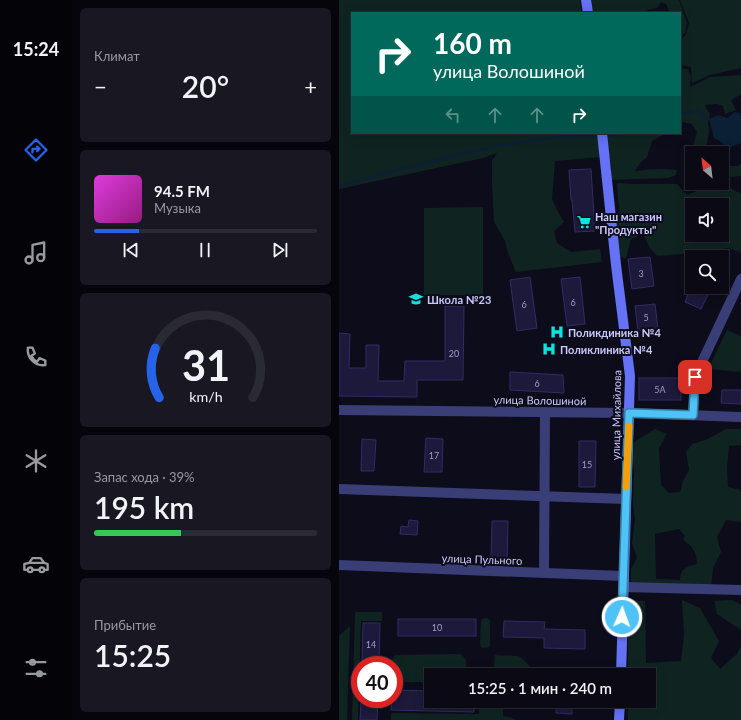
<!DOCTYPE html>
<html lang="ru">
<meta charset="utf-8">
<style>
body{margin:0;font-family:Lato,sans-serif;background:#181722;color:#f1f3f6;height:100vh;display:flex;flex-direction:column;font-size:15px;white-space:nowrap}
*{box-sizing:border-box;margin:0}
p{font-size:13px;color:#999aa0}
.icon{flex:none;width:22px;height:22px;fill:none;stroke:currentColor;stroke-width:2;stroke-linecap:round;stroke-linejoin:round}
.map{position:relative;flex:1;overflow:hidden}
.drawer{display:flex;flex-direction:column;gap:8px;padding:8px;background:#06050b;width:267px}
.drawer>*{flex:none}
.hud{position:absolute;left:12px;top:12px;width:330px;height:122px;border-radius:0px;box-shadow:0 2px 10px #0003,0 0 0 1px #2a2a34;background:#00695c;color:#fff;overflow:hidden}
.needle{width:26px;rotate:332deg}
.buttons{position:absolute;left:346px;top:146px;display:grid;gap:8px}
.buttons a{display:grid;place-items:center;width:44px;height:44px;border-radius:0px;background:#0a0914;box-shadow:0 2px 10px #0003,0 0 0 1px #2a2a34;font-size:20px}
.speed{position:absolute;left:12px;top:656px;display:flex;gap:8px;font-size:20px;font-weight:700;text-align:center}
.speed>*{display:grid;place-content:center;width:52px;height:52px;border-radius:50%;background:#0a0914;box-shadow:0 2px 10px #0003,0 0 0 1px #2a2a34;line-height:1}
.speed .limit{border:6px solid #d22;background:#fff;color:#111}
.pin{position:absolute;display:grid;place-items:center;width:34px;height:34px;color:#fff;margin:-17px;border-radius:8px;box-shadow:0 2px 6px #0006}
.me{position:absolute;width:44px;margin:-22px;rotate:2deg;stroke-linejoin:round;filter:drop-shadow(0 0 3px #0008)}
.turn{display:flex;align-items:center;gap:14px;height:84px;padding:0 16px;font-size:18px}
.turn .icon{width:52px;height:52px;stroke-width:2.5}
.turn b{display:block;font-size:28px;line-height:34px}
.lanes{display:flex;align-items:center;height:38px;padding:0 16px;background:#0003;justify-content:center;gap:20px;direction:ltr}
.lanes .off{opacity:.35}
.big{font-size:30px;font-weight:600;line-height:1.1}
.drawer .tile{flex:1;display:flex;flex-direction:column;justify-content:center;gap:6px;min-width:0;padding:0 14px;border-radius:6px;background:#181722}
.drawer .dial{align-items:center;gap:0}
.dial svg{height:104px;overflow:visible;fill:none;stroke:#2a2a34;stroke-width:7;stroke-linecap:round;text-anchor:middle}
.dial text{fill:#f1f3f6;stroke:none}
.song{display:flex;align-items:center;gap:12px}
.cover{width:48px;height:48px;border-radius:6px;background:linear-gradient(135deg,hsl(300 70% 55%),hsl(310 70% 35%))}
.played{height:4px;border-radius:2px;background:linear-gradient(90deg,#2563eb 20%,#2a2a34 20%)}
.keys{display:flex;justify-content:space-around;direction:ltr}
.heat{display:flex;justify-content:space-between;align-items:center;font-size:22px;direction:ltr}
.charge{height:6px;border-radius:3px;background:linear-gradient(90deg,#34c759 39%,#2a2a34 0)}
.trip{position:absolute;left:85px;top:668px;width:232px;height:40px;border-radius:0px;background:#0a0914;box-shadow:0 2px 10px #0003,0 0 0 1px #2a2a34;font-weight:600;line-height:40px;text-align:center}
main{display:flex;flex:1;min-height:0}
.menu{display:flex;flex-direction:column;width:72px;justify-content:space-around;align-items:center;background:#040408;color:#999aa0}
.menu .icon{width:28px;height:28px}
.menu .current{color:#2563eb}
.menu b{font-size:18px;color:#f1f3f6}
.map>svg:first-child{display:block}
</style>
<main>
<nav class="menu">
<b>15:24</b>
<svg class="icon current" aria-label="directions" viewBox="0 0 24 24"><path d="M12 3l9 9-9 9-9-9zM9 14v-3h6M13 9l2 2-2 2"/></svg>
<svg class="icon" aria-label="music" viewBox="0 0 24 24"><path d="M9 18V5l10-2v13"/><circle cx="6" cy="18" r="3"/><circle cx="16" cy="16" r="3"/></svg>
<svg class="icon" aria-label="phone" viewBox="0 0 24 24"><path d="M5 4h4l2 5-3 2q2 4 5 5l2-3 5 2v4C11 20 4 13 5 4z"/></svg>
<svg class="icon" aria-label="climate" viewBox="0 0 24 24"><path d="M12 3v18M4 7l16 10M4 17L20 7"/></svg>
<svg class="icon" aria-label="car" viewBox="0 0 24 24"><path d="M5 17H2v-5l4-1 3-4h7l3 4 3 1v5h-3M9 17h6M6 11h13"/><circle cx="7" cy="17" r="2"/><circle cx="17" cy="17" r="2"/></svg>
<svg class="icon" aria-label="filters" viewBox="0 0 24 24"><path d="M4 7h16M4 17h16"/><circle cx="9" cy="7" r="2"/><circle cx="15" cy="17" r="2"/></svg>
</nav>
<section class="drawer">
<div class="tile"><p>Климат</p>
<div class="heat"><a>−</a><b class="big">20°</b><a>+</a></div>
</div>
<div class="tile">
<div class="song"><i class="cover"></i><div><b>94.5 FM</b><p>Музыка</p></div></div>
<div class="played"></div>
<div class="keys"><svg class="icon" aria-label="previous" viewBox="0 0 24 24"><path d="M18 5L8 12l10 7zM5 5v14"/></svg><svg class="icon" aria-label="pause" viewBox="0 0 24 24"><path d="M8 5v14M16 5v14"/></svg><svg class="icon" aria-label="next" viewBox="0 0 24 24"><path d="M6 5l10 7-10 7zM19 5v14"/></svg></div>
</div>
<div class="tile dial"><svg viewBox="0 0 100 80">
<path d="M14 69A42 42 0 1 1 86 69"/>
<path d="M14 69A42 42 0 0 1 11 31" stroke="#2563eb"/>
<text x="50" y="56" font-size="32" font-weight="700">31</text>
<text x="50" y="72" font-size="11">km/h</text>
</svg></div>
<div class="tile"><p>Запас хода · 39%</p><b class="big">195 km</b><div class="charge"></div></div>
<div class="tile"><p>Прибытие</p><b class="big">15:25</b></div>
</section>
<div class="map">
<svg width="402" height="720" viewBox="0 0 402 720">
<rect width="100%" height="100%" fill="#0d0c1b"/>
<g fill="#0f2421" fill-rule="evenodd">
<path d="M0,0H241L243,13H13V133H260L263,157L216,161L213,199L219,212L225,222L215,231L218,243L232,252L261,249L263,262L177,272L169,253L166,241L155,222L153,181V161L158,153L144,158L0,189Z"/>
<path d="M249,0H340L348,23L346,33L341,37V13H331L327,4L322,2L318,8L308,10L310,13H251Z"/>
<path d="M341,0H402V68L371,75L353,83L352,67L341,65V41L347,34L350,23Z"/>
<path d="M341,68L349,69L352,77L351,87L371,77L402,75V94L392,100L397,110L386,114L384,106L378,104L366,105L367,108L371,114L369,123L370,132L368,143L362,150L354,146L358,132L353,124L343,122L341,124Z"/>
<path d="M266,133H328L313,141L308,157L301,163L296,171C310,169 323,168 338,170L337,175L329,178L272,180L270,174L273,170Z"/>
<path d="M402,164V176L383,178V166H399Z"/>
<path d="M278,183L295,184H338L348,195L367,187L386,185L402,194V249L401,252L389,248L356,253L318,256L311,248L304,234L292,239L287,259L281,257L277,214L281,211L279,199ZM353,205H383V235H353Z"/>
<path d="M144,207V295H85V208Z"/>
<path d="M388,330L402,336V372L369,369Z"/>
<path d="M316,429L328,434L320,448L322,485L330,493L341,492L344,481L350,470L347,452L353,444L369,439L387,429H402V445L390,446L388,468L389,487L402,490V522L387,520L378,537L382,552L374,568L372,586L292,584V569L298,558L293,543L296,519L294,503L295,469L292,444ZM340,529L346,536L344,540C354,546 358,553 358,564C347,567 342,568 341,580L317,579L316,534Z"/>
<path d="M289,600L306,601L307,663L342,661L345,635L343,600L361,608L380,641L372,658L381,669L398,654L402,645V720H289V701H310V675H289Z"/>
<path d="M392,600L402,604V630L378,614L375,601Z"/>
<path d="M16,612H43V621H22L19,720H13Z"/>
<path d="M147,618H149L151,621V644L150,647L144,648L142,647L141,644L142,622L143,619Z"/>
<path d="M11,626L8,720H0V636Z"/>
<path d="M121,654C130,659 127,666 126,675H92V682H63L55,680V665H53V660L56,655Z"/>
<path d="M156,655L179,656L185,660L195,671H209V675H141L142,668H155Z"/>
<path d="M140,701H177L164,702V716L173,718L178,720H52V713L140,714Z"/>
</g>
<path fill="#0b1f35" d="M396,112L402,114V143L389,148L382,142L375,138L370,119L379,115L389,118Z"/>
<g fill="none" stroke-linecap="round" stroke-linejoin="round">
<g stroke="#0b1f35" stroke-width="2.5">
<path d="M341,114L359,111L370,119"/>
<path d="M266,136L277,135L281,133"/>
<path d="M0,186L55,171L147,148L219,137L261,136"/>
</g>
</g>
<g fill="#1c193b" stroke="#312c65">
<path d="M252,169L256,231L236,232L233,200H232L230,170Z"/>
<path d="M311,257L315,286L293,289L289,259Z"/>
<path d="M191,277L198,328L178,331L171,280Z"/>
<path d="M241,277L246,324L228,326L222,279Z"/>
<path d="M352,287H373L362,309L346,302Z"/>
<path d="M316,304L319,329L299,331L296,306Z"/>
<path d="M106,306H125L124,380H78V397L0,396V333L11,334L10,368H27V345H40L39,381H65L66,361H106Z"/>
<path d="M171,372L224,375L225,393L171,390Z"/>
<rect x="300" y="378" width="42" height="22"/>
<path d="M383,390H402V404L382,403Z"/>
<path d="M87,438L104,439L103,472H85Z"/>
<path d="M23,439L37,440L35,471H22Z"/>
<path d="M240,441H257L256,487H240Z"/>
<path d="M70,520L79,521L78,535L61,534L62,526L69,527Z"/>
<path d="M153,521H169L168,563H152Z"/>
<rect x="59" y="619" width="78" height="17"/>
<path d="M165,621L206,622L205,629L246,630V649L205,648V638L164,637Z"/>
<path d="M24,623H41L40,665H23Z"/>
<path d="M55,690L92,691V701H135V712L52,710L53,699H55Z"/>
<path d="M22,699H39L38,720H21Z"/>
<path d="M217,701H233V714L217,713Z"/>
</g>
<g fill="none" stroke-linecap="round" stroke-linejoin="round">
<g stroke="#393e77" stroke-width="10">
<path d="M0,410L290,413L402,417"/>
<path d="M354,415L356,377L402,279"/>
<path d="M0,489L287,499"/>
<path d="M0,565L284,576"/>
<path d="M205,573L206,412"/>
<path d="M284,587L402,590"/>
</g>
<g stroke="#6572f6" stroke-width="10">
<path d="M247,0L249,13"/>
<path d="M263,133L277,265L291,376L282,675"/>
<path d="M280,720L281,701"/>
</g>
</g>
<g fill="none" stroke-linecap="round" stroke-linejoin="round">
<defs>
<path id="route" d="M283,617L290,413L354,415L356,377"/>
</defs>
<use href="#route" stroke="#337fa1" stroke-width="10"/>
<use href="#route" stroke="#4fc3f7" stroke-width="7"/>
<path stroke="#f59e0b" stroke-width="7" d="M287,487L290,426"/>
</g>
<defs>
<symbol id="supermarket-bare" viewBox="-9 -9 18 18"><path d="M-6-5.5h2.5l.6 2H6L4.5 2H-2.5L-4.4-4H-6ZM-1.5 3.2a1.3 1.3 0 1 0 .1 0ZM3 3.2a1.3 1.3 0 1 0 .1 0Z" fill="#0de4e0" stroke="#0d0c1b" stroke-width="2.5" paint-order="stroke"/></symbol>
<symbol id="school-bare" viewBox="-9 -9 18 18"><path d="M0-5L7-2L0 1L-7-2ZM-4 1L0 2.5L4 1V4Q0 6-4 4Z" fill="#0de4e0" stroke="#0d0c1b" stroke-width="2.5" paint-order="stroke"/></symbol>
<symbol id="hospital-bare" viewBox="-9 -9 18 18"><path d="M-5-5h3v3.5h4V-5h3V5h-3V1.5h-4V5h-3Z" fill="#0de4e0" stroke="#0d0c1b" stroke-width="2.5" paint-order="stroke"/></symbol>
</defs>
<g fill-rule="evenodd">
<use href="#supermarket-bare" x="235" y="212" width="20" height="20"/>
<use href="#school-bare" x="67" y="289" width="20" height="20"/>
<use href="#hospital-bare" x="208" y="322" width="20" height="20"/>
<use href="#hospital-bare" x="200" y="339" width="20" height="20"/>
</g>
<g text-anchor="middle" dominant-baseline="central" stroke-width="4" stroke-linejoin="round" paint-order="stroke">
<g font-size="9" fill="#9e9dcc">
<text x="302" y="273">3</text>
<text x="234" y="302">6</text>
<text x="185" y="304">6</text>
<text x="307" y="317">5</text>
<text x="115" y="353">20</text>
<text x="198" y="383">6</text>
<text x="321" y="389">5А</text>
<text x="95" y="455">17</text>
<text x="248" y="464">15</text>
<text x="98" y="627">10</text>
<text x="32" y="644">14</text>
</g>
<g font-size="11" font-weight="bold" fill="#c9c9fc" stroke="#0d0c1b" text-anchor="start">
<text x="256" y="216">Наш магазин<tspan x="256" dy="13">"Продукты"</tspan></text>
<text x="88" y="299">Школа №23</text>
<text x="229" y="332">Поликдиника №4</text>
<text x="221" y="349">Поликлиника №4</text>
</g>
<g font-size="11" fill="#c9c9fc" stroke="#0d0c1b">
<text transform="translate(201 400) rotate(1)">улица Волошиной</text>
<text transform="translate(277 415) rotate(-89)">улица Михайлова</text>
<text transform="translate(143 559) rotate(2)">улица Пульного</text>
</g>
</g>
</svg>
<div class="buttons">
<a><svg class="needle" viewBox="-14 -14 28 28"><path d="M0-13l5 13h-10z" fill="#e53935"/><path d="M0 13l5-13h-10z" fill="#999aa0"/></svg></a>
<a><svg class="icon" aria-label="sound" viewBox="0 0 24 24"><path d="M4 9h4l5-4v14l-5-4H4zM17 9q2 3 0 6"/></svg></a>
<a><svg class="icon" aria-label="search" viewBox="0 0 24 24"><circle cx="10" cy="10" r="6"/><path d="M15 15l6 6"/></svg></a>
</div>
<div class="speed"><div class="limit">40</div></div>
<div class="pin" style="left:356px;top:377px;background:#d93025"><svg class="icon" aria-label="arrive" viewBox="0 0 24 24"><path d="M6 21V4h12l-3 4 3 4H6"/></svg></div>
<svg class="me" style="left:283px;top:617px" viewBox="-20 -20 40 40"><circle r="17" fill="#4fc3f7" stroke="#fff" stroke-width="3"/><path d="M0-11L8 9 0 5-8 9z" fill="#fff"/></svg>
<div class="trip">15:25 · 1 мин · 240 m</div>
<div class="hud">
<div class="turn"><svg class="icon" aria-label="right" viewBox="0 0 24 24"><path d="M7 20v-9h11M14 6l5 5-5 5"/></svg><div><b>160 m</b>улица Волошиной</div></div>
<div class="lanes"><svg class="icon off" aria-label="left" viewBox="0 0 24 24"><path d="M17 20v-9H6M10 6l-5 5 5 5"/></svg><svg class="icon off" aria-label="ahead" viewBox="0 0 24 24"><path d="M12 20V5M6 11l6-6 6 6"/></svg><svg class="icon off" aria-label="ahead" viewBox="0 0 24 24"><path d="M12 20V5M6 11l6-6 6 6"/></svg><svg class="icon" aria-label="right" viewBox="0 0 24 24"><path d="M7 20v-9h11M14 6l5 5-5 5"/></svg></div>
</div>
</div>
</main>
